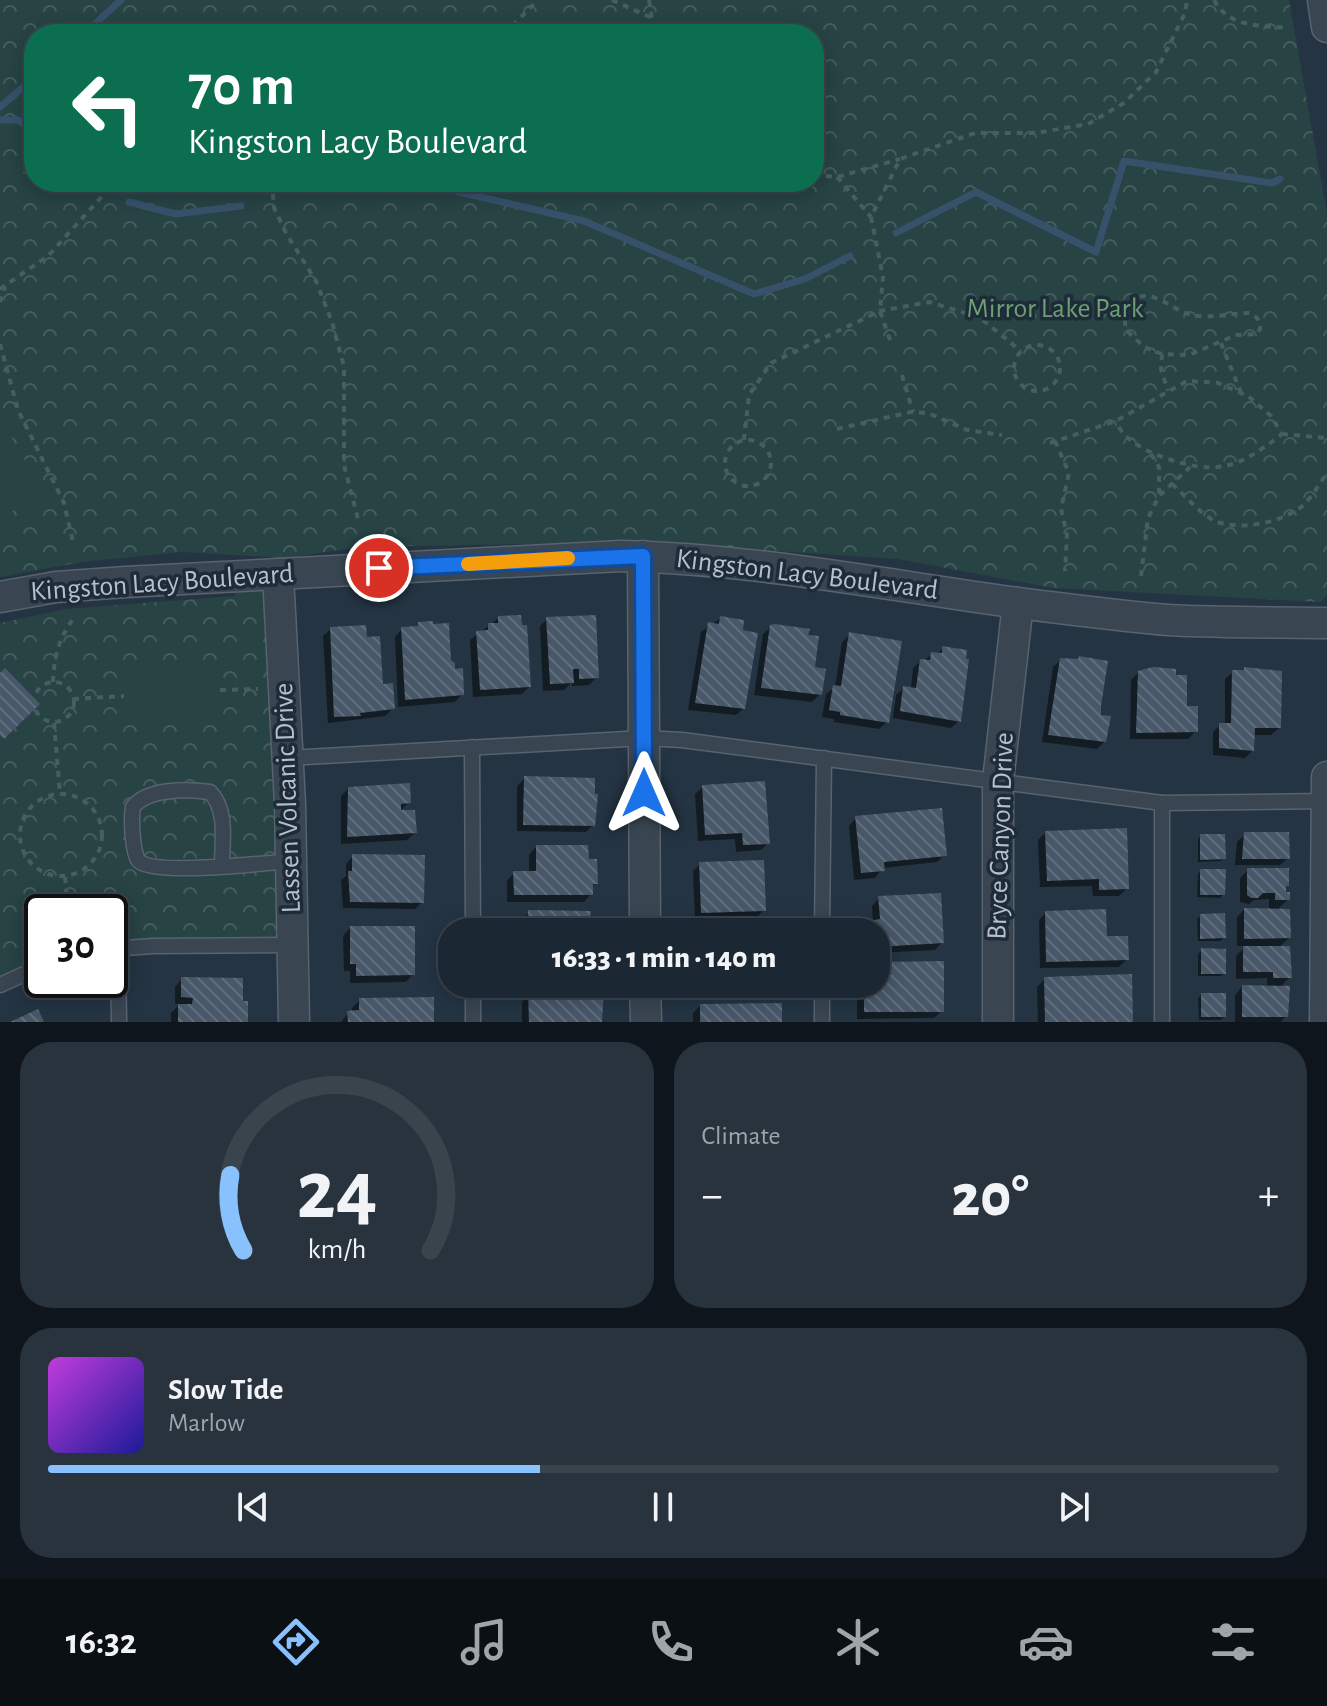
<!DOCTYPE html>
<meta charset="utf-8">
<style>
body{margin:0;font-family:"Alegreya Sans",sans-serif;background:#28333e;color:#f1f3f6;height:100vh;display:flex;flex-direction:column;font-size:30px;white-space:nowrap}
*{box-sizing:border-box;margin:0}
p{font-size:26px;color:#a0a5ac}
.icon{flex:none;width:44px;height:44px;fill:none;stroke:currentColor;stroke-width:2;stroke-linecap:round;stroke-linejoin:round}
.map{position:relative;height:1022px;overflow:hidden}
.sheet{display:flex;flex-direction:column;gap:20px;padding:20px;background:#0f151c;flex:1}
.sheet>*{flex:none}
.guide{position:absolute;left:24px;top:24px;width:800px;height:168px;border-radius:32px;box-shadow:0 4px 20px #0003,0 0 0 2px #39444d;background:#0b6e4f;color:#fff;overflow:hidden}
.speed{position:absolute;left:24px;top:894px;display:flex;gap:16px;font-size:40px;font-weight:700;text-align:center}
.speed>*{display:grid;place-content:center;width:104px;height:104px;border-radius:50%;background:#1b2732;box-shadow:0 4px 20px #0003,0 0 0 2px #39444d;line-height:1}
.speed .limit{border:4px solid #111;border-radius:12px;background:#fff;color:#111}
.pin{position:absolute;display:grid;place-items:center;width:68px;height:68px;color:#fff;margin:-34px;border:4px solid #fff;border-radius:50%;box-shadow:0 2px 8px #0007}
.me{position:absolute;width:88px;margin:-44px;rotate:0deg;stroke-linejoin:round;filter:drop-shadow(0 0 6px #0008)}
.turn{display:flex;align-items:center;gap:28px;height:168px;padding:0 32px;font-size:36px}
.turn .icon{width:104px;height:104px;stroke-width:2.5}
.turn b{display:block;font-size:56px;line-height:68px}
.big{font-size:60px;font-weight:800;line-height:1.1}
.sheet .card{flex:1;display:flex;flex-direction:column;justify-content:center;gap:12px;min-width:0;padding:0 28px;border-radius:32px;background:#28333e}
.sheet .dial{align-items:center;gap:0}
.dial svg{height:208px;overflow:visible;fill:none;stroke:#39444d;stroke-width:7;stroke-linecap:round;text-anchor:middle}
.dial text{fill:#f1f3f6;stroke:none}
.song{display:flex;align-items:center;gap:24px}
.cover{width:96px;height:96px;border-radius:12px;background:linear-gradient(135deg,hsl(290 70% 55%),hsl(240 70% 35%))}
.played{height:8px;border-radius:4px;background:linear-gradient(90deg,#89c0fe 40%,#39444d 40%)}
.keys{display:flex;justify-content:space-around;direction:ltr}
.heat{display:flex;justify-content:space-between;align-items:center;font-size:44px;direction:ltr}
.sheet .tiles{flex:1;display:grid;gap:20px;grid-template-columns:1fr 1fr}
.card:last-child{grid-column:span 2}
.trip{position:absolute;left:438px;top:918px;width:452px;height:80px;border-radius:32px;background:#1b2732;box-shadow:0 4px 20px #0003,0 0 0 2px #39444d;font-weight:800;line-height:80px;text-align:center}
.tab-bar{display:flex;height:128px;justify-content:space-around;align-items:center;background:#0b1014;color:#a0a5ac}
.tab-bar .icon{width:56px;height:56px}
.tab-bar .selected{color:#89c0fe}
.tab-bar b{font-size:36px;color:#f1f3f6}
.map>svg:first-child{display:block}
</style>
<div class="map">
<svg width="1327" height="1022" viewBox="0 0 1327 1022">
<defs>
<pattern id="forest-crowns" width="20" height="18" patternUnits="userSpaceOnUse" patternTransform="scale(2)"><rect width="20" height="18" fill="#274344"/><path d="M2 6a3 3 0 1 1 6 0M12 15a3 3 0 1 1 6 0" fill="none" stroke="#445c5e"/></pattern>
<pattern id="building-back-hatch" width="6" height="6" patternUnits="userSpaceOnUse" patternTransform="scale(2)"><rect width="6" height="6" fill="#485869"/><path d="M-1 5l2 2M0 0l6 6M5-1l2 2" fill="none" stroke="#606e7d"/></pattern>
</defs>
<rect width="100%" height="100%" fill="#243443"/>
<g fill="url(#forest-crowns)" fill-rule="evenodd">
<path d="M0,0H1289L1327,213V595L1321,602L1053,588L898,559L644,542L358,547L287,558L182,552L82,562L0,577ZM34,34H814V182H34Z"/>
<path d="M235,588L265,589L282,938L132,939L110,944V912H42V959L0,981V623L66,609L235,596Z"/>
</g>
<g fill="#274344">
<path d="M0,418L44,493L0,518Z"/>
<path d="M219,663L222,719L126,725L122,670Z"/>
</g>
<g fill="#0007">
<path d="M499,618L529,687L522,694L473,697L470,640Z"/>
<path d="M721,618L740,631L744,708L736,715L688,710L701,632Z"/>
<path d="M547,619L597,677L589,685L572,686V682L564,690L543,691L540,626Z"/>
<path d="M419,624L449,662L462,694L455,702L398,707L395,637L402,629L414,628Z"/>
<path d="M771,627L812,669L820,694L812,702L754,695L763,634Z"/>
<path d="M331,629L381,686L392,709L385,716L328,723L323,636Z"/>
<path d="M850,635L887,722L879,729L834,722V719L822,717L826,694L835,687L842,642Z"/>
<path d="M943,648L959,721L951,728L893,718L896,695L904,688L911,689L913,668L921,661H924L932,654H937Z"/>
<path d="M1061,660L1099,706L1105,741L1097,749L1042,742L1053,667Z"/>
<path d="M1233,672L1279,728L1271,735H1253L1252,751L1245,758L1213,755V732L1220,725H1225V679Z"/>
<path d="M1138,673L1185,708L1196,731L1188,739H1130L1131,680Z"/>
<path d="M525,778L593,825L586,832L517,831V786Z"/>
<path d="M703,787L768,843L761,850L736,852L735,839L698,841L695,794Z"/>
<path d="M349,788L409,802L399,812L415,833L407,840L341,844V796Z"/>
<path d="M856,818L945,855L937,862L883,868L875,878L854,880L849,826Z"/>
<path d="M1045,833L1127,888L1119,896H1093L1092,886L1040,887L1038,840Z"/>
<path d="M1245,834L1288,858L1280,865H1235L1237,842Z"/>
<path d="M1201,836L1224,858L1220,861L1198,862V839Z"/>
<path d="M536,847L587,861L596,883L591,888V894L584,902H507V881L514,873H529V855Z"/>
<path d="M353,856L422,902L415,909L343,908L341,880L346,876V864Z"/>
<path d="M700,864L764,910L756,918L695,920L693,871Z"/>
<path d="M1248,870L1287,885L1284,888L1288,899L1277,910L1289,938L1278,948L1290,977L1279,988L1286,1016L1281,1022H1235V995L1242,987L1267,988V978L1236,979V956L1246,946H1237V917L1244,910H1269V899L1254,900L1249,904L1240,902V878Z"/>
<path d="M1201,871L1223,894L1220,898L1197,897L1198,874Z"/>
<path d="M879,898L942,942L935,950L876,953V932H868V929L873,924L872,906Z"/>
<path d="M529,912L596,932H521V920Z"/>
<path d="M1046,912L1105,938L1127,959L1119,967L1040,968L1039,920Z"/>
<path d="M1201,916L1224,937L1221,941H1198L1197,919Z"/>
<path d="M350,928L413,974L406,982L350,983V971H344L343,936Z"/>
<path d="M1202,950L1224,973L1221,976H1198V954Z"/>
<path d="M876,964L942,1011L934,1018L857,1019V984H876Z"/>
<path d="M182,979L241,1003L246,1022H171V1013L180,1004H175V987Z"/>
<path d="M1045,979L1131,1022H1038L1037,987Z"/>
<path d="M694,984H757L752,989L694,991Z"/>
<path d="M529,994L599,1022H522V1002Z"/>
<path d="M1201,995L1224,1017L1221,1020H1199L1198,998Z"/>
<path d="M360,1000L432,1022H341L348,1013L352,1012V1008Z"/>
<path d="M700,1006L780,1022H693V1013Z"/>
</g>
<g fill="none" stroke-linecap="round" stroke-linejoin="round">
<g stroke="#37516b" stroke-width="7">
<path d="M84,34L121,0"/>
<path d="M0,107L34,78"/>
<path d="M0,120H18L34,131"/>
<path d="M444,182L459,192L584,221L754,294L805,279L850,256"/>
<path d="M283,190L301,182"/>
<path d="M129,202L176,214L241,206"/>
<path d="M896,233L976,192L1096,252L1124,161L1272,183L1280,179"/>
</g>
</g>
<g fill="url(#building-back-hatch)">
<path d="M521,615L522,625H527L531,687L480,690L476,631L488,630V623H498V616Z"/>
<path d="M596,615L599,678L579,679V669H573L574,683L550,684L546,617Z"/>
<path d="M720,616L744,620L743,630L758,633L745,709L695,703L708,622L719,624Z"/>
<path d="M433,621V624L449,623L451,660L455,663V669L463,668L464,695L405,700L401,627L418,626V622Z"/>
<path d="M775,624L810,629L808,635L819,636L815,667L826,669L822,695L761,688L770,625Z"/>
<path d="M366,625L367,637L380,636L383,684L393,683L395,709L360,713L361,716L334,717L330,627Z"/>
<path d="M849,632L902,641L889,723L840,715V712L829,710L833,685L841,686Z"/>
<path d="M942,646L967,650L966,659H969L961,722L900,711L903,686L916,688L920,659L930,660L931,652L942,653Z"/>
<path d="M1079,656L1108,661L1101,706V715L1111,716L1106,742L1048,735L1060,658L1078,659Z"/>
<path d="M1153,667L1176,669V675H1187V706H1198V732L1136,733L1138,671Z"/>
<path d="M1244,667L1282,671L1281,728H1255L1254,751L1219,748V723H1231L1232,670H1244Z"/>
<path d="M5,668L40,704L4,739L0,735V673Z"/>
<path d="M524,776L595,778V794H598L595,826L523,825Z"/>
<path d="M765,781L770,844L743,845L742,833L705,835L702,785Z"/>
<path d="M410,783L411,803L401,804V810H415L417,833L347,837L348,787Z"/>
<path d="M942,808L947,856L884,862L885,871L861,873L855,816Z"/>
<path d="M1127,828L1129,889L1099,890V879L1047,881L1045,831Z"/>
<path d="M1244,832H1289L1290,859H1242Z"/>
<path d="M1200,834H1225L1226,859L1200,860Z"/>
<path d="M536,845H588L589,859H597L598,884H593V895H514L513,871H536Z"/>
<path d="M352,854L425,855L424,903L350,902L348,871H352Z"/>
<path d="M764,860L766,911L701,913L699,862Z"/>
<path d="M1247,868H1289V886H1286V892H1290V900H1275V893H1263L1258,898H1251L1247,895Z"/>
<path d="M1200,869H1226L1225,895H1200Z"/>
<path d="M941,893L944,943L876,947L874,920L880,919L878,896Z"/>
<path d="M1244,908L1290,909L1291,938L1244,939Z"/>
<path d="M1106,909L1107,936H1128L1129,960L1046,962L1045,911Z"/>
<path d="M528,910L591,911L590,916H598V932H527Z"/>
<path d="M1225,913L1226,938L1200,939V914Z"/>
<path d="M350,926H415V975L356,976V964H350Z"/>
<path d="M1243,946H1290L1292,978H1273V972H1243Z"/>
<path d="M1201,948L1226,949V974H1201Z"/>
<path d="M944,961V1012H864V984H876V962Z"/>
<path d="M1132,974L1133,1022H1045L1044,977Z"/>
<path d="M181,977L243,978V1001H248V1022H178V1004H192L193,998L181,997Z"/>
<path d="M1242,985L1290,986L1288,1017H1242Z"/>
<path d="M604,990L602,1022H529L528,992Z"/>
<rect x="1201" y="993" width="25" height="24"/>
<path d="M434,997V1022H348L347,1011L359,1010V998Z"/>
<path d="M782,1003V1022H700V1004Z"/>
<path d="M38,1009L44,1022H10Z"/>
</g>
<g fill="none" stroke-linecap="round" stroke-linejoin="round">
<defs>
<g id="lane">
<path d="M472,747L473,932"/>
<path d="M288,758L644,738L682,740L1162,803L1325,801"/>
<path d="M1162,803V1022"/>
<path d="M222,865C222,842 228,810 210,792C187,789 148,788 133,807C131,817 132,853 139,861C154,876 265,863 291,861"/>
<path d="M822,932L824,758"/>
<path d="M118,948L119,1022"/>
<path d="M110,949L153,946L293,945"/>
<path d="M473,984V1022"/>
<path d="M822,984V1022"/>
<path d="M0,985L42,966"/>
</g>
<g id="street">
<path d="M1323,0L1327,27"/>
<path d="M643,556L645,932"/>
<path d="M278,574L290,804L294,1022"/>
<path d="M0,597L56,587L126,582L621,556C755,559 886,585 1018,603C1068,609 1119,616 1169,620C1221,623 1275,622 1327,623"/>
<path d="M645,984L646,1022"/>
<path d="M998,1022V781L1018,603"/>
<path d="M1325,1022L1327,777"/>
</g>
</defs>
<use href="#lane" stroke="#57636f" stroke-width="17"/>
<use href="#street" stroke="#57636f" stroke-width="33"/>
<g stroke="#455f60" stroke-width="4" stroke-dasharray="6 6" stroke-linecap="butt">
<path d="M612,0L652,18"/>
<path d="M649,0L652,18L660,34"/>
<path d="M1214,0C1229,28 1259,25 1288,28"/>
<path d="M504,34L538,0"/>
<path d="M814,175L837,177L900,159"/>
<path d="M837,177L871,217"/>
<path d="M272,182L274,208L287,235L316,281L332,322L344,367V465L359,523"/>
<path d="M0,289L48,256L115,182"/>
<path d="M0,302L5,287"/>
<path d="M890,340L880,311L883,277L871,217L900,159L975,133H1036L1088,124L1124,103L1156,72L1185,13L1187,0"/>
<path d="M1221,343L1241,393"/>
<path d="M0,344L18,410L64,503L73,542"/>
<circle cx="1037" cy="368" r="23"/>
<path d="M1162,354L1144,347L1126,330C1124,319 1124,308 1133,300C1151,286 1174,312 1192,315C1211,319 1231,313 1250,313C1258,317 1260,321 1260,329L1257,334L1236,335L1189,355L1162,354L1161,369L1168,391"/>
<path d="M902,375L913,412"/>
<path d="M837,429L911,412L928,413L967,430L1002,435"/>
<path d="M1282,434L1327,438"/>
<circle cx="748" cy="463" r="23"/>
<path d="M744,440L749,395L771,363L880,311L929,302L979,317L1021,351"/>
<path d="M1055,441L1069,473L1061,509L1067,535L1065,571"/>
<path d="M1050,443L1116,421L1187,381L1218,383L1248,396L1271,416L1282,434C1235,471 1214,476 1157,455C1141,448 1122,438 1116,421"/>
<path d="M1151,454L1159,467V495"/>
<path d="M1172,484C1186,496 1199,513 1215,521C1239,531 1279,523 1300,508C1311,499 1319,484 1327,473"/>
<path d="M1141,576L1148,518L1159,496L1190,467"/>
<circle cx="54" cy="702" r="20"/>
<path d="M53,682C54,655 59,638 75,616"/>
<path d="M220,690L258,689"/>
<path d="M73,699L124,696"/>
<path d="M54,723L60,794"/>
<circle cx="61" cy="835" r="41"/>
<path d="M65,877L67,901L74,912"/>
<path d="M62,912L67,901"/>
</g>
<use href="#lane" stroke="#394652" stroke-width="14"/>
<use href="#street" stroke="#394652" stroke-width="30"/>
</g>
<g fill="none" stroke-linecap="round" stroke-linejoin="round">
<defs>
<path id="route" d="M379,568L643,556L644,793"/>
</defs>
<use href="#route" stroke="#114b97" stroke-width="20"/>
<use href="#route" stroke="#1a73e8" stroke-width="14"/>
<path stroke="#f59e0b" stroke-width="14" d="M468,564L568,558"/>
</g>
<g text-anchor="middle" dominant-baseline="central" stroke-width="7" stroke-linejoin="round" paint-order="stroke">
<g font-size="28" fill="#6c9f73" stroke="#1e2b38">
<text x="1055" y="309">Mirror Lake Park</text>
</g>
<g font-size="28" fill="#b6c0cc" stroke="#1e2b38">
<text transform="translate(807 575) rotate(7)">Kingston Lacy Boulevard</text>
<text transform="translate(162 583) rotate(-4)">Kingston Lacy Boulevard</text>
<text transform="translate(288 798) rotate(-92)">Lassen Volcanic Drive</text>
<text transform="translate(1001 836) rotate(-88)">Bryce Canyon Drive</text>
</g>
</g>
</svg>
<div class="speed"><div class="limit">30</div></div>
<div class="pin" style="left:379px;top:568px;background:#d93025"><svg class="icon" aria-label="arrive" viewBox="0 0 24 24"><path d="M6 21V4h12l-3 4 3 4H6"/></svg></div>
<svg class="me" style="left:644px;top:793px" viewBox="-20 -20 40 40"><path d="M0-17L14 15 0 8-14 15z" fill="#1a73e8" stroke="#fff" stroke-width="4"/></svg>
<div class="trip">16:33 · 1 min · 140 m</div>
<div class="guide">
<div class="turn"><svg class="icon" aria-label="left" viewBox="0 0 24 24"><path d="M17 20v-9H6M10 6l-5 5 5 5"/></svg><div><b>70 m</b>Kingston Lacy Boulevard</div></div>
</div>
</div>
<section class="sheet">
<div class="tiles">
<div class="card dial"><svg viewBox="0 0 100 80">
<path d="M14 69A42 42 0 1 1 86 69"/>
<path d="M14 69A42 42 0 0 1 9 40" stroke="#89c0fe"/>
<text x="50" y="56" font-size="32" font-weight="700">24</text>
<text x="50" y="72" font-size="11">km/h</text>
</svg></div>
<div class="card"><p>Climate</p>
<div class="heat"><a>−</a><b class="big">20°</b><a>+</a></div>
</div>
<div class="card">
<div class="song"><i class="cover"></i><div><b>Slow Tide</b><p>Marlow</p></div></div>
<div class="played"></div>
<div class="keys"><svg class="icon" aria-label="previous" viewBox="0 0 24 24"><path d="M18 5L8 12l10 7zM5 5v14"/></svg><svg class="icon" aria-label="pause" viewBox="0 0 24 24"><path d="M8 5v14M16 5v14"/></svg><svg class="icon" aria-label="next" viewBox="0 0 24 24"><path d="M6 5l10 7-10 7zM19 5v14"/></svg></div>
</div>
</div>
</section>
<nav class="tab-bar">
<b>16:32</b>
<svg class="icon selected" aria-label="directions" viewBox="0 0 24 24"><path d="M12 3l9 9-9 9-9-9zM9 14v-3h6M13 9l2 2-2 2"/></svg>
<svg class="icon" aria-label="music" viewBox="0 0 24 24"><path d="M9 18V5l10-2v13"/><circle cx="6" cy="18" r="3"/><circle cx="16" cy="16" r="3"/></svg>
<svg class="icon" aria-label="phone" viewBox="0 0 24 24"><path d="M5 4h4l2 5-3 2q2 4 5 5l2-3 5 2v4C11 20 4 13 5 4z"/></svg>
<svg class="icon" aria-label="climate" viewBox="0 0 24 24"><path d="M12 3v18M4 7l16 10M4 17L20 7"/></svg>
<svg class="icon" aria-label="car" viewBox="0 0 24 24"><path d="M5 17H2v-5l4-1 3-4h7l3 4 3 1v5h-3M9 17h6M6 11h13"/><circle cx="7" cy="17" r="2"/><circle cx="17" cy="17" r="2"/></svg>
<svg class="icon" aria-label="filters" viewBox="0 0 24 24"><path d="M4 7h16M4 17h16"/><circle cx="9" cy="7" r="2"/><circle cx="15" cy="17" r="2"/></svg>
</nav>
